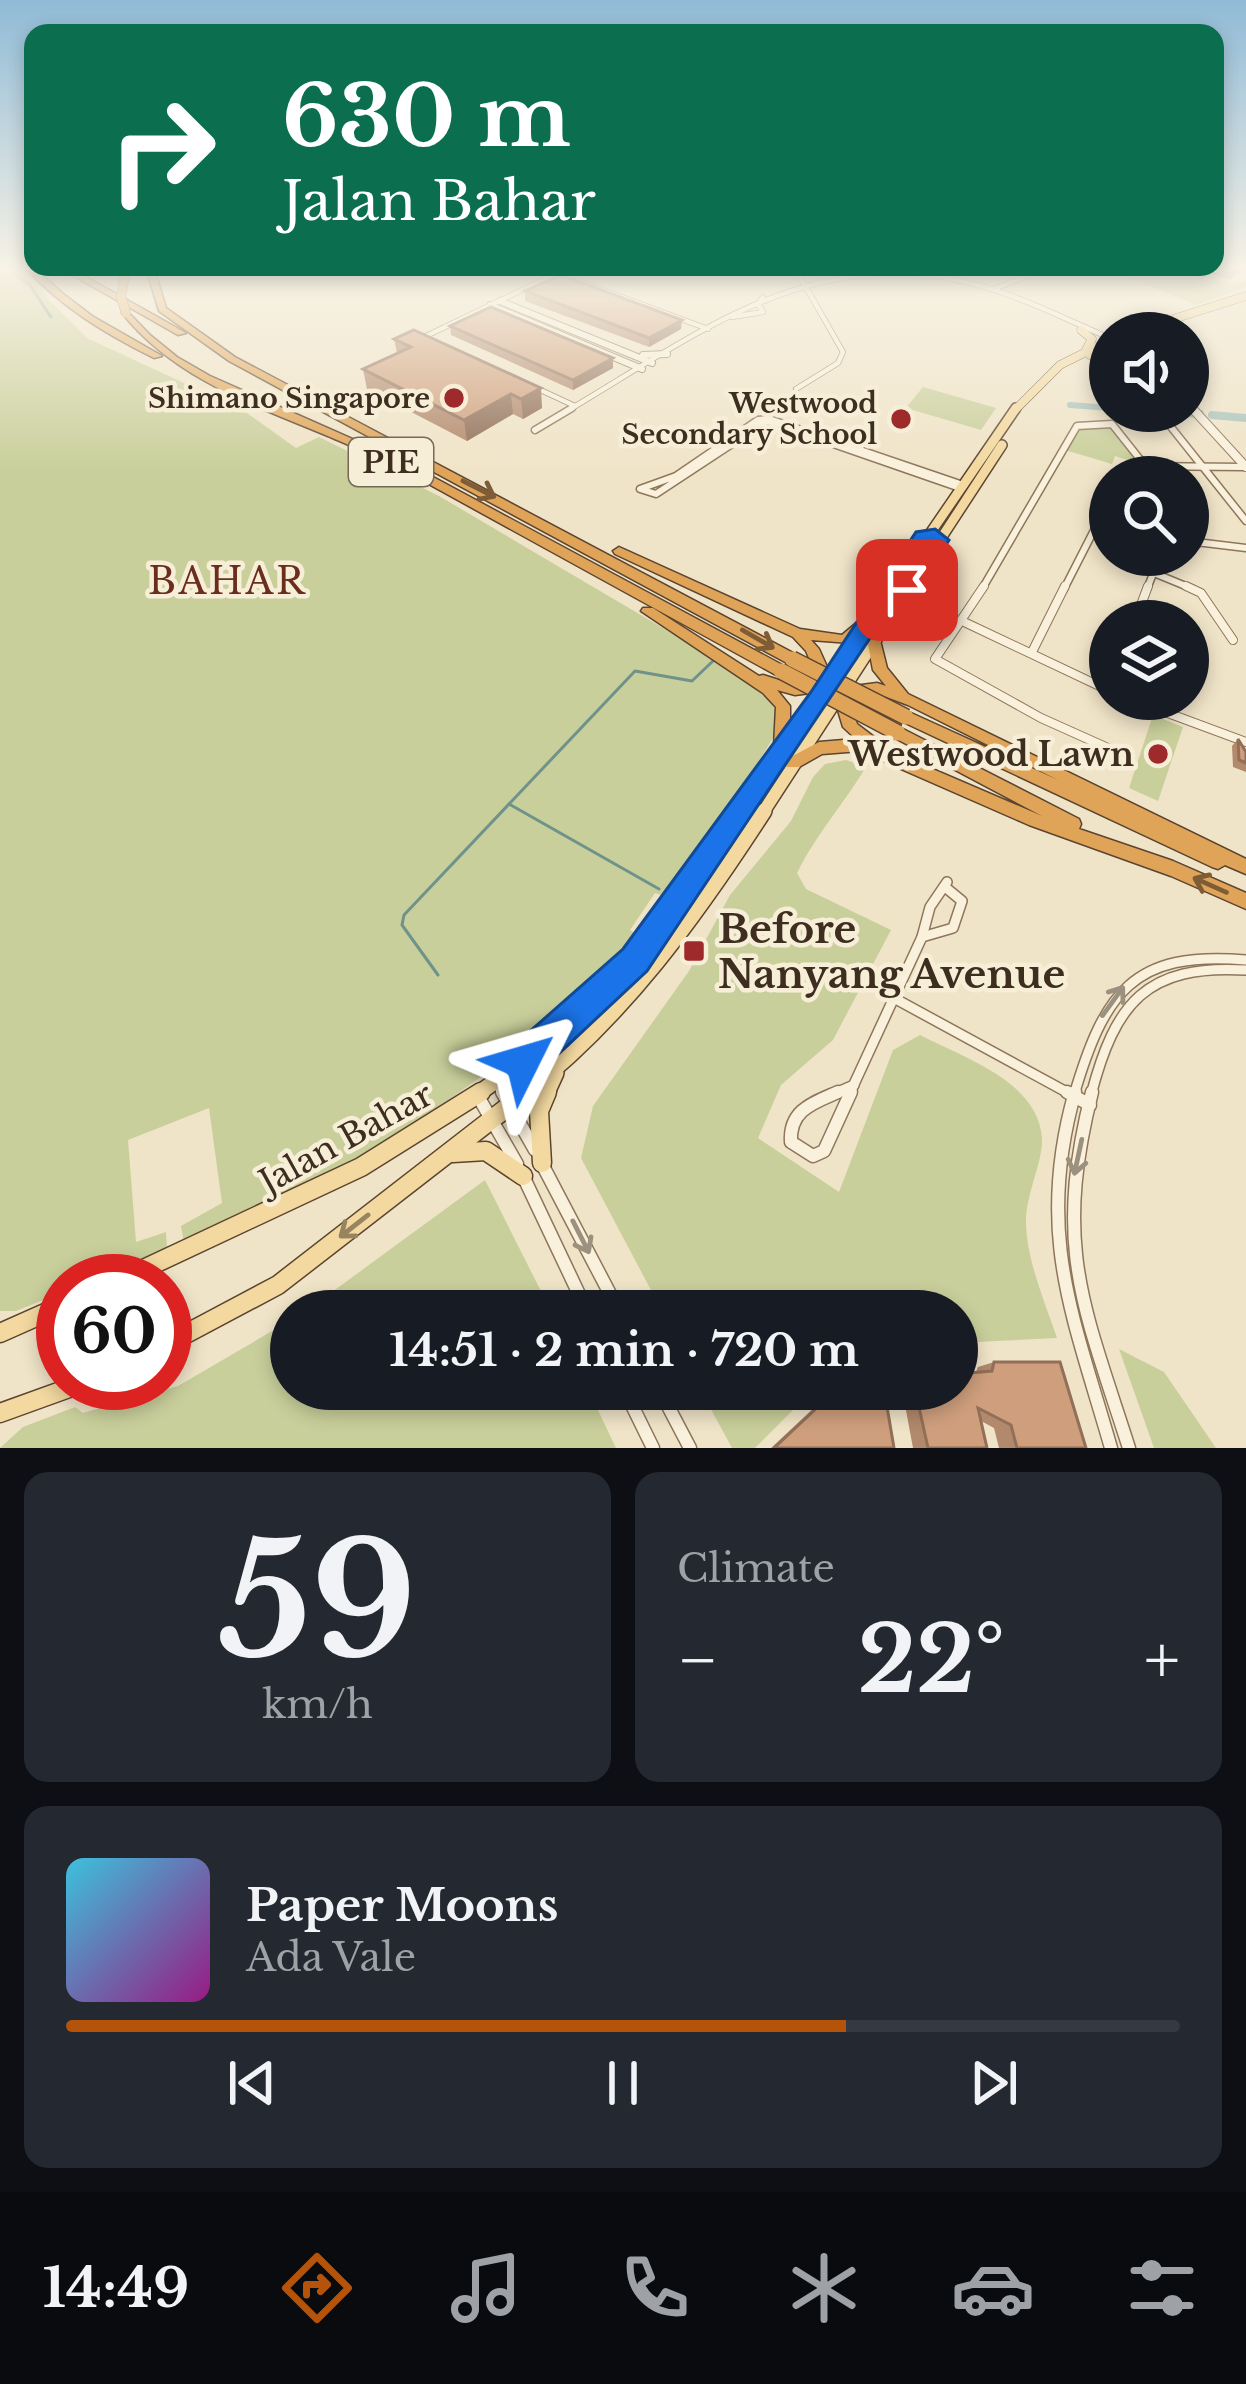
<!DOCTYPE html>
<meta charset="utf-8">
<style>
body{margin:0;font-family:"Libre Baskerville",serif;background:#242831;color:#f1f3f6;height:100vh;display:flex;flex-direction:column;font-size:45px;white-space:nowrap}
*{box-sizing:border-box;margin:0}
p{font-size:39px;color:#9ea1a6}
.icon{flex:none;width:66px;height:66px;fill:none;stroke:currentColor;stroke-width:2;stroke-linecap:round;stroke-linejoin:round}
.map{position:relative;height:1448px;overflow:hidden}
.sheet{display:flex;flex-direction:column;gap:24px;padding:24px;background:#0d0f14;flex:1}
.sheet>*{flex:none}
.top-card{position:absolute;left:24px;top:24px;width:1200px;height:252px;border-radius:24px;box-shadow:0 6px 18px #0003;background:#0b6e4f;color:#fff;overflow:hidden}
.fabs{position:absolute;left:1089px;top:312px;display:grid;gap:24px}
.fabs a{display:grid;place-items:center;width:120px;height:120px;border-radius:50%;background:#171b24;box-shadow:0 6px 18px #0003;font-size:60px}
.speed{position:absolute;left:36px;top:1254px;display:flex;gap:24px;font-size:60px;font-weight:700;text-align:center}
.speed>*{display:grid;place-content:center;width:156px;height:156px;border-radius:50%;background:#171b24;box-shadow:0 6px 18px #0003;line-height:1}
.speed .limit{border:18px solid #d22;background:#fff;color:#111}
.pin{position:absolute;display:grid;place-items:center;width:102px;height:102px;color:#fff;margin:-51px;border-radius:24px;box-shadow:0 6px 18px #0006}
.me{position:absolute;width:132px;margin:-66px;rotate:50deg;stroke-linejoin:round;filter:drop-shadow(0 0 9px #0008)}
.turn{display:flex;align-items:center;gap:42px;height:252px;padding:0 60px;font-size:54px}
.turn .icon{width:156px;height:156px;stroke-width:2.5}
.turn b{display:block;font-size:84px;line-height:102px}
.big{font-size:90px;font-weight:800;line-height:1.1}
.sheet .widget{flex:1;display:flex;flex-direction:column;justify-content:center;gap:18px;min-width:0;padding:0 42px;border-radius:24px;background:#242831}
.sheet .dial{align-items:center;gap:0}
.dial b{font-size:156px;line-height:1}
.song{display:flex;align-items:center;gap:36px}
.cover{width:144px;height:144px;border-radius:18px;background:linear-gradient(135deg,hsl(190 70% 55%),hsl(310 70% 35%))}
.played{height:12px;border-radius:6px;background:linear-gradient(90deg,#b45309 70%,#363941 70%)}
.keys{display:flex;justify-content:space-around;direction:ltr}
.heat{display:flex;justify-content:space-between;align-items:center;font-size:66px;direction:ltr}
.sheet .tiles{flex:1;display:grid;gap:24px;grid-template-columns:1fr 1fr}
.widget:last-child{grid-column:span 2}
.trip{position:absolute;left:270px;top:1290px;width:708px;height:120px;border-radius:60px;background:#171b24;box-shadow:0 6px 18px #0003;font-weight:800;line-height:120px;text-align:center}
.tab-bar{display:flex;height:192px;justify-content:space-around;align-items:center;background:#090b0e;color:#9ea1a6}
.tab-bar .icon{width:84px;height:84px}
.tab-bar .selected{color:#b45309}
.tab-bar b{font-size:54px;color:#f1f3f6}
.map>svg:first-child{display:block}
</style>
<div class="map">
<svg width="1246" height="1448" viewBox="0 0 1246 1448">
<rect width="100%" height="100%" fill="#f0e4c8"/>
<g fill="#c9cf9b">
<path d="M0,268H17L87,338L244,411L296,448L319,437L439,496L741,674L777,709L775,735L681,886L666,897L655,893L630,930L641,937L598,988L587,979L581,987L589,996L568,1014L378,1151L184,1242L181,1226L222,1203L209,1108L128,1140L136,1242L166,1232L167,1249L88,1281H63V1292L16,1311H0Z"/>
<path d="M1106,268L1201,272L1233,284L1246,280V287L1196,305Z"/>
<path d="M923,387L996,408L981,430L906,408Z"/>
<path d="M1112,424L1146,466L1115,456L1112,464L1065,450L1077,426Z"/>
<path d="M1153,715L1183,727L1158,801L1129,788Z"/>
<path d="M846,760L866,767C843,805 817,833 797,873L806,889L891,930L833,1040L781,1085L758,1138L839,1192L893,1050L920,1035C962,1057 1039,1081 1042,1139C1043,1161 1026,1194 1026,1221C1026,1259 1045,1302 1057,1338L957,1343V1311H662L581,1158L593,1106L689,971L730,895L791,821L813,777L825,764Z"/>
<path d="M485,1180L551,1311H306Z"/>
<path d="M291,1320V1389H588L616,1448H0L23,1427L75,1407L83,1413L178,1386Z"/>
<path d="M1119,1349L1164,1372L1216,1448H1154Z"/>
<path d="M700,1389H814L755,1448H732Z"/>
</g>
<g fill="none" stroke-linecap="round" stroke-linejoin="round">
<g stroke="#6f938a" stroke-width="3">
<path d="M6,268L29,284L51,317"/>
<path d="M509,804L659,889"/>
<path d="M438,975L402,925L404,915L635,671L692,681L714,660"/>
</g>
<path stroke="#a9c4bc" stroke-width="6" d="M1070,405L1110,408"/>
<g stroke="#a9c4bc" stroke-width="8">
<path d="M1154,411L1200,414"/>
<path d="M1212,415L1246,418"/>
</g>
<defs>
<g id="minor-far4">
<path d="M795,268L843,352L838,363L796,389"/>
<path d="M1172,268H1201"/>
<path d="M557,273L708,329"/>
<path d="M994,289L1047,268"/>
<path d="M732,317L763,312L758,304L763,297"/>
<path d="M424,337L568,268"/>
<path d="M534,387L575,406"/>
<path d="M567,411C704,330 821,236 991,289C1032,301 1071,322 1110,338"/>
</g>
<g id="minor-far3">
<path d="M1163,417L1246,521"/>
<path d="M535,430L572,408"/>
<path d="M1120,477L1134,466L1245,467"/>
<path d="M960,488L767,421L656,494L640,489L676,476L758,420L769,419L963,485"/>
<path d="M1188,527L1200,543"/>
<path d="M1188,541L1246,548"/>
<path d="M1154,573L1193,589"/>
<path d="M982,589L1077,426L1112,424L1154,477"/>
<path d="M1064,589L1110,499"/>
<path d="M1147,589L1158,561"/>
</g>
<g id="minor-far2">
<path d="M984,586L935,659L1041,718L1128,757"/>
<path d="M1186,586L1201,593L1233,640"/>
<path d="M962,621L1110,691"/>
<path d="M1135,621L1148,586"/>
<path d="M1032,652L1065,586"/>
<path d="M1130,699L1246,742"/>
</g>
<g id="minor-far1">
<path d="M922,937L953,928L962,901L945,887"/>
<path d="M892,997L1072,1095"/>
<path d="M497,1084L504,1095"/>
<path d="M831,1095L854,1085"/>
<path d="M849,1095L922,937L930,907L947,882"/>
<path d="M1074,1095C1104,994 1132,950 1246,960"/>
<path d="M1091,1095C1115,1003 1146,964 1246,970"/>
</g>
<g id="minor">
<path d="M502,1092L535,1150"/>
<path d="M838,1092C813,1103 789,1110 791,1142L813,1156L824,1151L851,1092"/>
<path d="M1067,1092L1090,1105"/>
<path d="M1075,1092C1035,1233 1073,1315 1111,1448"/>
<path d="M1092,1092C1053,1247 1083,1304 1129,1448"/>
<path d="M479,1098L517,1164"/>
<path d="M542,1164L619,1311"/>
<path d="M524,1178L587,1311"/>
<path d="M624,1389L653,1448"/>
<path d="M659,1389L690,1448"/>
</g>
<g id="tertiary-far1">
<path d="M500,301L652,363"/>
<path d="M490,305L642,369"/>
<path d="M643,355L667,354"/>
<path d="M1188,404L1195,411"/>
</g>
<path id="tertiary" d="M1192,408L1246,467"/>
<g id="primary-far4">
<path d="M1081,330L1092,339L1086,350"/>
<path d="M1129,333L1246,296"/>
<path d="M1090,355H1110"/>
<path d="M1014,411L1060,365L1110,340"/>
</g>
<g id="primary-far3">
<path d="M892,589L1016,408"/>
<path d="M908,589L1002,445"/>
</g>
<g id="primary-far2">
<path d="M740,814L895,586"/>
<path d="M762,814L910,586"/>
</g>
<g id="primary-far1">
<path d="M476,1095C586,1020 668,919 742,811"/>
<path d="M523,1095C623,1018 696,916 764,811"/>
<path d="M546,1095L556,1073"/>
</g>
<g id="primary">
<path d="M453,1153L486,1151L523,1176"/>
<path d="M542,1163L539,1111L547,1092"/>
<path d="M118,1281L361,1167L481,1092"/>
<path d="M0,1333L63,1305"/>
<path d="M165,1345L278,1285L527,1092"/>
<path d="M0,1413L83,1383"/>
</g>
<g id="motorway">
<path d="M26,268H35L62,293L92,316L162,356L154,358C106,334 62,308 26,268Z"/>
<path d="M60,268H70L186,333L178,335Z"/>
<path d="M146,268H154L166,308L235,357L797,655L799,659L797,663H787L229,361L159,311Z"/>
<path d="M126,310L150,335L177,357L210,376L382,452L433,477L786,667L788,671L786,675H776L425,482C397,468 370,454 342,442C263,408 177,382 122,313Z"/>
<path d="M619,547L800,629L842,635L866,615H876L878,618L876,621L850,643L811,640L819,649L833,680L853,679L854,686L877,683L886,686L873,670L867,639L869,636H879L887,668L908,694L1246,859V874L1225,865L1218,869L1212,867L901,721L899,717L901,713H911L1058,780L908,705L876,693L848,697L857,724L878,740L879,746L1042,816L893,737L890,733L893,729H903L1079,819L1081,824L1079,829L1173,861L1246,893V909L1171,876L1029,825L860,751L822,754L799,767H787L785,763L787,759L819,742L856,739L843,727L834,697L841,689L795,695L777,690L790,706V746L787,750H777L774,746L776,707L763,693L641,611L643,608H653L759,676L763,675L795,685L819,682L806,651L793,637L615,554L613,551Z"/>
</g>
</defs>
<use href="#minor-far4" stroke="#8d765c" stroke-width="6"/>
<use href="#minor-far3" stroke="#8d765c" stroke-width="9"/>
<use href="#minor-far2" stroke="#8d765c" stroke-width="10"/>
<use href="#minor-far1" stroke="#8d765c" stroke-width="12"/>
<use href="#minor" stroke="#8d765c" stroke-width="15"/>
<use href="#tertiary-far1" stroke="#8d765c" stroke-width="8"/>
<use href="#tertiary" stroke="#8d765c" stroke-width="10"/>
<use href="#primary-far4" stroke="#5b4430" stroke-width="9"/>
<use href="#primary-far3" stroke="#5b4430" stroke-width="12"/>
<use href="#primary-far2" stroke="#5b4430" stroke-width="15"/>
<use href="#primary-far1" stroke="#5b4430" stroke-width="18"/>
<use href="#primary" stroke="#5b4430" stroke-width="21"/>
<use href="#motorway" stroke="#5b4430" stroke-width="3"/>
<use href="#minor-far4" stroke="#faf1dc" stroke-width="4.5"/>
<use href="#minor-far3" stroke="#faf1dc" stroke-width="6"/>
<use href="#minor-far2" stroke="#faf1dc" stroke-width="8"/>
<use href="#minor-far1" stroke="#faf1dc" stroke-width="9"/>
<use href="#minor" stroke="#faf1dc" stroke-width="12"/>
<use href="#tertiary-far1" stroke="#faf1dc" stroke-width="6"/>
<use href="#tertiary" stroke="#faf1dc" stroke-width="8"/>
<use href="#primary-far4" stroke="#f3d9a0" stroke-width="8"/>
<use href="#primary-far3" stroke="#f3d9a0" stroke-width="9"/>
<use href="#primary-far2" stroke="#f3d9a0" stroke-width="12"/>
<use href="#primary-far1" stroke="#f3d9a0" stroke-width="15"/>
<use href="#primary" stroke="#f3d9a0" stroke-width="18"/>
<use href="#motorway" fill="#e0a458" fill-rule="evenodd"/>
<defs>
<path id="motorway-bridge-far1" d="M125,273L121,297L126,313"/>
<g id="motorway-bridge">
<path d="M792,659L906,717"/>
<path d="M781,671L898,733"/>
</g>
</defs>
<use href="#motorway-bridge-far1" stroke="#5b4430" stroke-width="10" stroke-linecap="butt"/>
<use href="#motorway-bridge" stroke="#5b4430" stroke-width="18" stroke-linecap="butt"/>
<use href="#motorway-bridge-far1" stroke="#e0a458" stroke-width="9"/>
<use href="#motorway-bridge" stroke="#e0a458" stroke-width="15"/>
</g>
<g fill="#b2896c">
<path d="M1208,268H1242L1240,272L1229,280L1206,272Z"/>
<path d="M525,291L681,329L649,347L525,301Z"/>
<path d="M450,326L613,358V368L573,390L451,335Z"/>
<path d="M394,339L542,408L523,419L513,414L467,441L367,389L363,369L397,353Z"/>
<path d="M1238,739L1246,752V772L1233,767L1232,746Z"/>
<path d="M994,1362L1086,1448H999L994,1428L981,1421L987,1448H913L902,1389H957L976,1372L978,1367Z"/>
<path d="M834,1389H884L894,1448H771Z"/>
</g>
<g fill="#916f58">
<path d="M1235,268H1242L1240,272L1229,280Z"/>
<path d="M682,320L681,329L649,347V338Z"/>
<path d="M613,358V368L573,390V380Z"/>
<path d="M541,388L542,408L523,419L521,399Z"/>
<path d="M511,394L513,414L467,441L464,420Z"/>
</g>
<g fill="#cf9f7d" stroke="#916f58" stroke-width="3">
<path d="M561,275L682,320L649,338L525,291Z"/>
<path d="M491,307L613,358L573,380L450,326Z"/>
<path d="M414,330L541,388L521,399L511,394L464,420L363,369L411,347L394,339Z"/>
<path d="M1238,739L1246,752V763L1239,760Z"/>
<path d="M994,1362H1060L1086,1448H1017L1011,1425L978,1408L987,1448H928L915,1389H957V1374L992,1371Z"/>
<path d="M837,1389H884L894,1448H774Z"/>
</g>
<defs><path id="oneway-shaft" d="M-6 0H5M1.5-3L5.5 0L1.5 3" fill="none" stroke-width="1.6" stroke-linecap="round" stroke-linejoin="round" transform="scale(3)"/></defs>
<g stroke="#7e5d36">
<use href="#oneway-shaft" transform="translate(479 489) rotate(27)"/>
<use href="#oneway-shaft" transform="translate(758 639) rotate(30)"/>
<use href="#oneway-shaft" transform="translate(1210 885) rotate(-156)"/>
</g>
<g stroke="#9c907e">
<use href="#oneway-shaft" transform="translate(1113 1001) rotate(-54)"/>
<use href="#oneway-shaft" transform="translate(1078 1157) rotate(102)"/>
<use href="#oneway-shaft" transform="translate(581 1237) rotate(63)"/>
</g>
<use stroke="#988460" href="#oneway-shaft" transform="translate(354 1226) rotate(142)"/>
<linearGradient id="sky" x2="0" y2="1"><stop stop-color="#8fbad6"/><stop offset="0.57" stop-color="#f8f3e6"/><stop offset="1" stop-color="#f8f3e6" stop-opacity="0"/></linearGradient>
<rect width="1246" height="471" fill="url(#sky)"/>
<path fill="#1a73e8" stroke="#114b97" stroke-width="3" d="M935,529L949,540L915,595H899L647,971L536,1075L523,1081L510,1075L505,1062L510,1049L623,949L811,692L916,532Z"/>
<g fill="#9e2a2b" stroke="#f7eed8" stroke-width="4.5">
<circle cx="454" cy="398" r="12"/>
<circle cx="901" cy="419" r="12"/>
<circle cx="1158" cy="754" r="12"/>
<rect x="682" y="939" width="24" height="24" rx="6"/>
</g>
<g text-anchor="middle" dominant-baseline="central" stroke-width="9" stroke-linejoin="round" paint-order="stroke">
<g font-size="27" font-weight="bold" fill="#3d2e20" stroke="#f7eed8" text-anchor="end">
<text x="430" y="398">Shimano Singapore</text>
<text x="877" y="403">Westwood<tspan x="877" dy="31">Secondary School</tspan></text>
</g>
<rect fill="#f7eed8" stroke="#756857" stroke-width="3" x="349" y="438" width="84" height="48" rx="9"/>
<g font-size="30" font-weight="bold" fill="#3d2e20">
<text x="391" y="462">PIE</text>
</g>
<g font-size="33" font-weight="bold" fill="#3d2e20" stroke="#f7eed8" text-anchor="end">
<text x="1134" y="754">Westwood Lawn</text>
</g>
<g font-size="33" fill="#3d2e20" stroke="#f7eed8">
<text transform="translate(346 1138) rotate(-29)">Jalan Bahar</text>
</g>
<g font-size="36" letter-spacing="3" fill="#6b2e1e" stroke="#f7eed8">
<text x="228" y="581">BAHAR</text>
</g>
<g font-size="39" font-weight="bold" fill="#3d2e20" stroke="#f7eed8" text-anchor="start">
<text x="718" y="929">Before<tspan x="718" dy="45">Nanyang Avenue</tspan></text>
</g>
</g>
</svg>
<div class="fabs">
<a><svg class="icon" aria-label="sound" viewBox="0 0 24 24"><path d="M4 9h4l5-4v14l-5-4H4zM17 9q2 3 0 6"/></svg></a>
<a><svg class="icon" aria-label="search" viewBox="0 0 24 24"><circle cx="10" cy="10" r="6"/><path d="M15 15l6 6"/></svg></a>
<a><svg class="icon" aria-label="layers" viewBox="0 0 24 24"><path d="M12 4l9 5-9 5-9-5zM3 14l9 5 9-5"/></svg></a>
</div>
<div class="speed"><div class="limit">60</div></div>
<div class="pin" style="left:907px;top:590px;background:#d93025"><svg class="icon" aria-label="arrive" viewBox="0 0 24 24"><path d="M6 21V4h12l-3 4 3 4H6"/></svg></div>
<svg class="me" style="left:523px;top:1062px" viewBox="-20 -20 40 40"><path d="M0-17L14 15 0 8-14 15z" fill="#1a73e8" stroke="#fff" stroke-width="4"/></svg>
<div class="trip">14:51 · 2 min · 720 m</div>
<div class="top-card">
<div class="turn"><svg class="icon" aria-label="right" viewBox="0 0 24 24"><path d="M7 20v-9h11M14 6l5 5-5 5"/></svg><div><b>630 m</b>Jalan Bahar</div></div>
</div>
</div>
<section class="sheet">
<div class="tiles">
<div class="widget dial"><b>59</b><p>km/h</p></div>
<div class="widget"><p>Climate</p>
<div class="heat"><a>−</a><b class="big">22°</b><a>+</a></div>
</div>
<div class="widget">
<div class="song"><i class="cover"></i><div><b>Paper Moons</b><p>Ada Vale</p></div></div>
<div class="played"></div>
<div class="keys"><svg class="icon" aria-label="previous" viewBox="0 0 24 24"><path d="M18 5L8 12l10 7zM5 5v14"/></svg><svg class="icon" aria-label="pause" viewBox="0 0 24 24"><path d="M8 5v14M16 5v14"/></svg><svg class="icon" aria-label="next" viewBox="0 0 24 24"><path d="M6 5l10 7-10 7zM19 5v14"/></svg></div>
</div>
</div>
</section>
<nav class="tab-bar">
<b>14:49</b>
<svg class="icon selected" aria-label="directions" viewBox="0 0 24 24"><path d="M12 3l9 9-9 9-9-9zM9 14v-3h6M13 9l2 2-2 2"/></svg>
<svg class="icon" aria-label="music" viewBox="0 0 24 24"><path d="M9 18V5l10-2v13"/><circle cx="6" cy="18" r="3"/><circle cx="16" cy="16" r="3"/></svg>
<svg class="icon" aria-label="phone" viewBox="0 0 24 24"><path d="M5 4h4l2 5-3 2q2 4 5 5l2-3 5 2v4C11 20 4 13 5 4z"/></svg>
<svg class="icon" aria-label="climate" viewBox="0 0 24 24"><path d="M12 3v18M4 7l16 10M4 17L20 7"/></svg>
<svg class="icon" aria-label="car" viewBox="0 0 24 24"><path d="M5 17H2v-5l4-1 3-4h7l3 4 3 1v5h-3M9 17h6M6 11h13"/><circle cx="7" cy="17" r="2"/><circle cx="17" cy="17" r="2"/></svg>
<svg class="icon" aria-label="filters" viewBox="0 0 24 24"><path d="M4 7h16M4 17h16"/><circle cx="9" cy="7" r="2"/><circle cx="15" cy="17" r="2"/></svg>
</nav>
